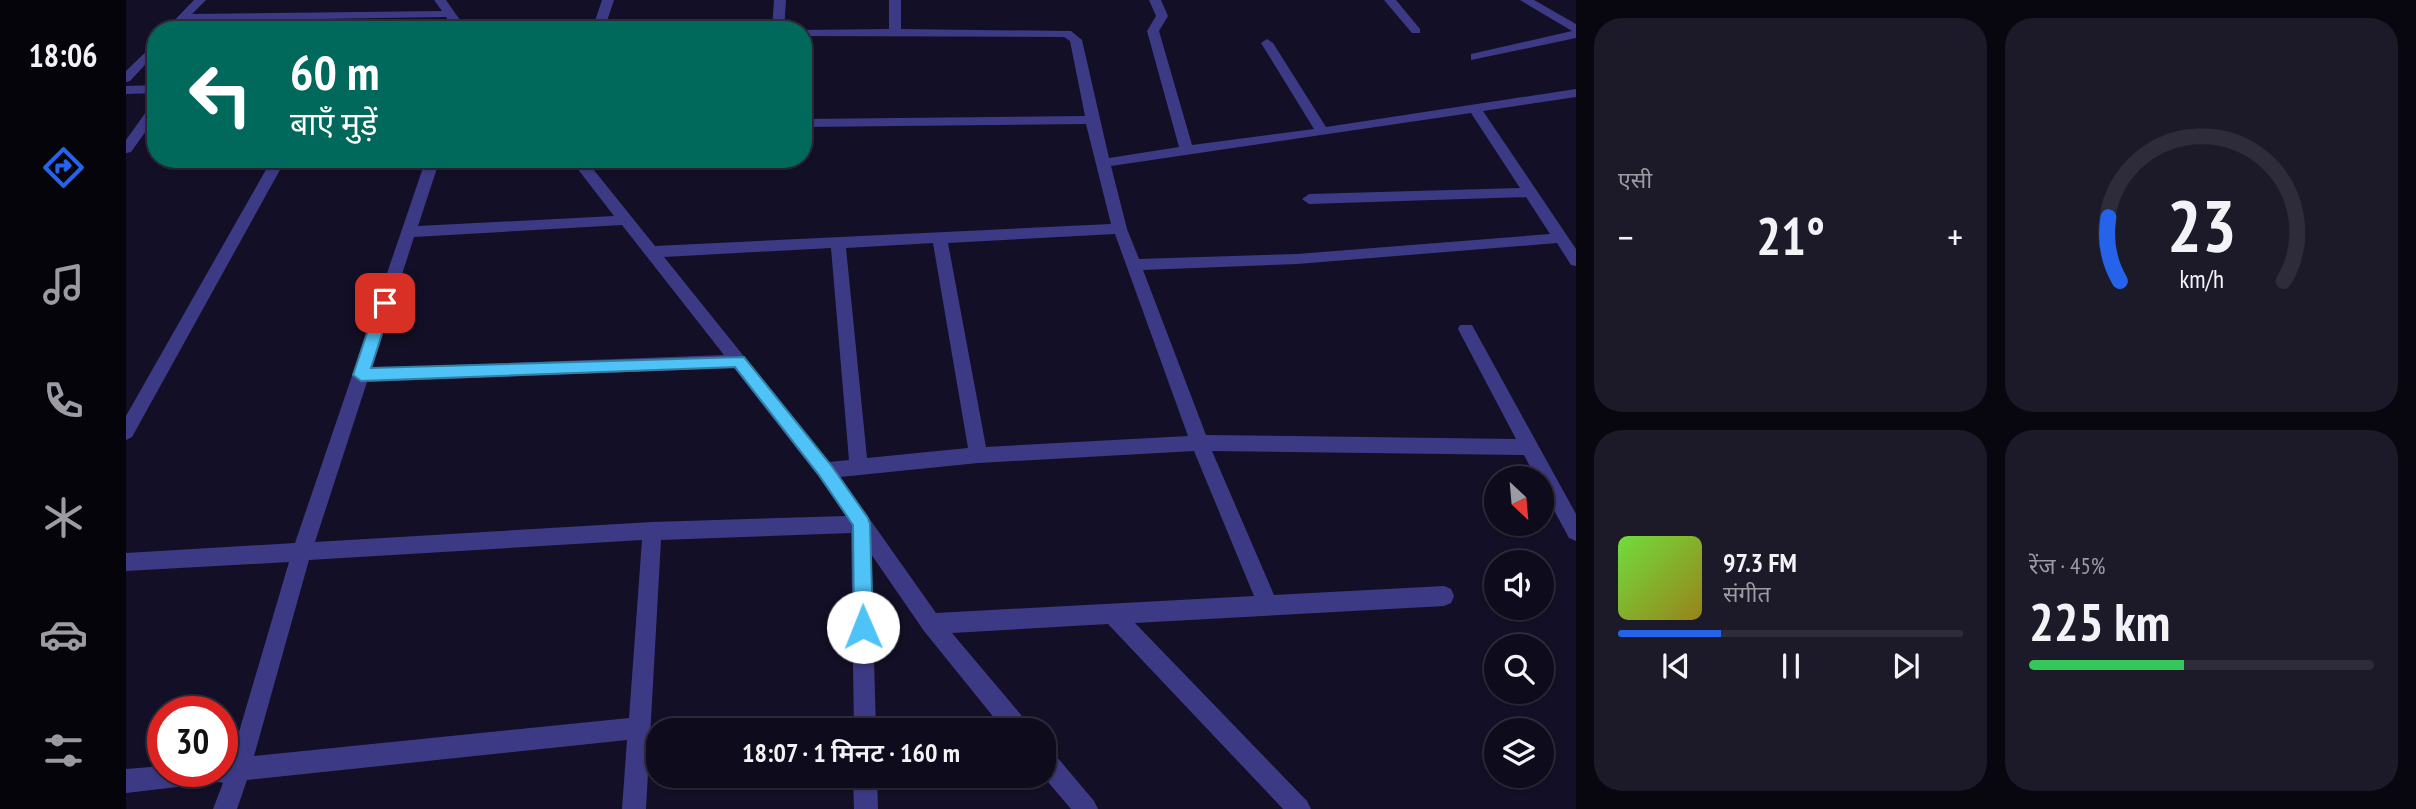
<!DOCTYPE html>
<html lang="hi">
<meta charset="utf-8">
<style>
body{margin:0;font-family:"PT Sans Narrow","Noto Sans Devanagari",sans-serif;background:#1c1929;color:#f1f3f6;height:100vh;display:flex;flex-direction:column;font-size:26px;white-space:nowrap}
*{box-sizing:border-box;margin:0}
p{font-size:23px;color:#9b9ba3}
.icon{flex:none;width:38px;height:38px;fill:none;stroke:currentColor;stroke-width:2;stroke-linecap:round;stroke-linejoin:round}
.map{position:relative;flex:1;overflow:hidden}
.sheet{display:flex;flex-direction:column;gap:18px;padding:18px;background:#08060f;width:840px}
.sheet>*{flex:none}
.top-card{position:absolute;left:21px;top:21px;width:665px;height:147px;border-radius:28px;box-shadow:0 2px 5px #0004,0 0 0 2px #2e2b3b;background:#00695c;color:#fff;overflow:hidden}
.needle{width:46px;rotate:154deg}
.fabs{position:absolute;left:1358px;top:466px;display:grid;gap:14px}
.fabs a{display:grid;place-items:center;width:70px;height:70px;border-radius:50%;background:#0e0b1c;box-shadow:0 2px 5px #0004,0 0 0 2px #2e2b3b;font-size:35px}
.speed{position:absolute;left:21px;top:696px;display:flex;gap:14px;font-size:35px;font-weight:700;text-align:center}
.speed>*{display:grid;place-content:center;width:91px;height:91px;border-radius:50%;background:#0e0b1c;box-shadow:0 2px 5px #0004,0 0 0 2px #2e2b3b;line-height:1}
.speed .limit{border:10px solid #d22;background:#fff;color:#111}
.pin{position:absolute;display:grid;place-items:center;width:60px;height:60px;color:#fff;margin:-30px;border-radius:14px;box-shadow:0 4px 10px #0006}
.me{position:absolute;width:77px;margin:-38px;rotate:359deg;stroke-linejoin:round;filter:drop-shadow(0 0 5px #0008)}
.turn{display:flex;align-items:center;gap:24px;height:147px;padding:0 28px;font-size:32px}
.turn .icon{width:91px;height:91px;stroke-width:2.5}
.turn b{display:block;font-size:49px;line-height:60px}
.big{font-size:52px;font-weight:600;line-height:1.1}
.sheet .widget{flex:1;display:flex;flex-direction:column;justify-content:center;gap:10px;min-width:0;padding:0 24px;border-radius:28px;background:#1c1929}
.sheet .dial{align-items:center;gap:0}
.dial svg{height:182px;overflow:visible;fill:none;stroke:#2e2b3b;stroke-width:7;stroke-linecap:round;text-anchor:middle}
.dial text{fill:#f1f3f6;stroke:none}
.song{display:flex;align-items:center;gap:21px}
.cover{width:84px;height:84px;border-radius:10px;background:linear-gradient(135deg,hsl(100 70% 55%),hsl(50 70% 35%))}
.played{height:7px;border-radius:4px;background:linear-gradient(90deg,#2563eb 30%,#2e2b3b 30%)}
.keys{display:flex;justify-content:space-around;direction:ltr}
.heat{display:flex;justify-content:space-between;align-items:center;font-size:38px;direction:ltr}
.charge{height:10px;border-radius:5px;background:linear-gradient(90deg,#34c759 45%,#2e2b3b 0)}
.sheet .tiles{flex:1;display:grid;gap:18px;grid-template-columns:repeat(2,1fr)}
.trip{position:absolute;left:520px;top:718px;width:410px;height:70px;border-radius:28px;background:#0e0b1c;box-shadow:0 2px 5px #0004,0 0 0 2px #2e2b3b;font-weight:600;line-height:70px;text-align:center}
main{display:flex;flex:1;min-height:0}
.tab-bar{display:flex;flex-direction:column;width:126px;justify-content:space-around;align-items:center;background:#06040b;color:#9b9ba3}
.tab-bar .icon{width:49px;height:49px}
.tab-bar .current{color:#2563eb}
.tab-bar b{font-size:32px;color:#f1f3f6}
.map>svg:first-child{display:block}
</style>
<main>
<nav class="tab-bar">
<b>18:06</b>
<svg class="icon current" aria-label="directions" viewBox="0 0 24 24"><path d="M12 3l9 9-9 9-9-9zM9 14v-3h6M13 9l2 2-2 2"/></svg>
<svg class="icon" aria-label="music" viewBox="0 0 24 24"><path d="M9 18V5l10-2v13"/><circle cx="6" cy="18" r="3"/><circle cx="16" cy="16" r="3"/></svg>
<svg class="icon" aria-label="phone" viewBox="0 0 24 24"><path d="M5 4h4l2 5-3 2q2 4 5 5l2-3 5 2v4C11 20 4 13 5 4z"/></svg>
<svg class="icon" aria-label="climate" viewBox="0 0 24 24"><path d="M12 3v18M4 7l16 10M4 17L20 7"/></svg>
<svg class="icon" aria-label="car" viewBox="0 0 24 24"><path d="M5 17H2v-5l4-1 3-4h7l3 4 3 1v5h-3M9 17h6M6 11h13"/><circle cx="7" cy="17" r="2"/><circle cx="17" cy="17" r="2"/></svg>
<svg class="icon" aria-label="filters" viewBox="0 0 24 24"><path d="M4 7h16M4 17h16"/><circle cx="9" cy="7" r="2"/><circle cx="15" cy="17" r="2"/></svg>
</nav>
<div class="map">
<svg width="1450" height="809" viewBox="0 0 1450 809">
<rect width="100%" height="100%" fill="#130f26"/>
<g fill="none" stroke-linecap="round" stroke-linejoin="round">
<g fill="#3d3a85" fill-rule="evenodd">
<path d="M68,0H80L66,14L316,11L308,0H320L341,30H329L320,17L60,21L52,30H39Z"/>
<path d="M476,0H488L478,30H466Z"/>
<path d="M648,0H660L658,30H646Z"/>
<path d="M763,0H775V29L945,31L956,40L983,158L1053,147L1021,31L1030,16L1023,0H1035L1042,16L1033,31L1066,145L1188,129L1135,43L1141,39L1147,43L1200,127L1450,89V97L1357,111L1450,249V266L1445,265L1431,243L1171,264L1017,270L1080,435L1390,439L1332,329L1334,325H1346L1450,514V541L1443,538L1416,488V478H1410L1398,455L1086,451L1148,595L1318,586L1325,589L1328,596L1325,603L1318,606L1009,623L1181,801L1185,809H1157L982,624L826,633L901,722L904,730H878L798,631L745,554L750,730H728L725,533L535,540L520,809H496L501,740L121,780L111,809H87L97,783L94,782L0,793V769L37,766V772H96V759H105L163,562L0,571V553L169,543L300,159H314L292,226L488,216L444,159H459L529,246L985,224L960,124L677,127V119L959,116L944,41L938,37L677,36V30H673L763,29ZM1345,113L1394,188L1183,194L1176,199L1183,204L1400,197L1424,234L1171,254L1013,259L1001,229L985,166ZM496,225L598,355L246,368L288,237ZM989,234L1062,436L860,447L822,243ZM807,243L842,448L741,458L720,248ZM705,248L723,460L703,462L538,257ZM608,368L692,476L720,516L526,522L189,542L241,382ZM1068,451L1128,596L810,613L714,477L852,463ZM516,540L503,718L128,756L183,560Z"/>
<path d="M1258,0H1270L1294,29V33H1286Z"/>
<path d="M1394,0H1408L1450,24V38L1345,60V54L1446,31Z"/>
<path d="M30,42V53L4,81L0,82V71Z"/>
<path d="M30,85V93L0,94V86Z"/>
<path d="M30,104V117L5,152L0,153V140L25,105Z"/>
<path d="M146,159H160L6,437L0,440V416Z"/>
<path d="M917,747L925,750L968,801L972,809H945L916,775Z"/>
<path d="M727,775H751L752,809H728Z"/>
</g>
</g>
<path fill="#4fc3f7" stroke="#337fa1" stroke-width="2" d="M259,298L266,303L245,368L618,357L705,465L742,518L744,524L747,627L744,633L737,636L730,633L728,627L727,525L693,475L609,367L235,381L227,375L251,303Z"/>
</svg>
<div class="fabs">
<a><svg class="needle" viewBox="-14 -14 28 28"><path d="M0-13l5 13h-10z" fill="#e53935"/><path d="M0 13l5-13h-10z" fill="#9b9ba3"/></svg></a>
<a><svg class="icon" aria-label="sound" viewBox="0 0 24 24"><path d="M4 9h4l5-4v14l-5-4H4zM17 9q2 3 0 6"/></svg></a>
<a><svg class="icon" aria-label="search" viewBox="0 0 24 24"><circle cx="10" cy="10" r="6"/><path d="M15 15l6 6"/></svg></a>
<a><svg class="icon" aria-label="layers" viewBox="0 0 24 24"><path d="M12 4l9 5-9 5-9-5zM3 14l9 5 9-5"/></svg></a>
</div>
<div class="speed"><div class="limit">30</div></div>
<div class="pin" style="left:259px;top:303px;background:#d93025"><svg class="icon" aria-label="arrive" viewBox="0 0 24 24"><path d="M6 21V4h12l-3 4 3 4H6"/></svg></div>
<svg class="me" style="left:737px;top:627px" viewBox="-20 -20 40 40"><circle r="19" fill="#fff"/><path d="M0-13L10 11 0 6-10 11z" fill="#4fc3f7"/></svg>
<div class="trip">18:07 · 1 मिनट · 160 m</div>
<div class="top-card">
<div class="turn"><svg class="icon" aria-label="left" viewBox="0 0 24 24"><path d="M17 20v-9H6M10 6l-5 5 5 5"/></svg><div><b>60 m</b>बाएँ मुड़ें</div></div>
</div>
</div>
<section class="sheet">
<div class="tiles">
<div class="widget"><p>एसी</p>
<div class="heat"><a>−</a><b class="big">21°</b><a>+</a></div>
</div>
<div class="widget dial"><svg viewBox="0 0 100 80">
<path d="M14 69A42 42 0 1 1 86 69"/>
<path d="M14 69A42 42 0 0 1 9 41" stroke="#2563eb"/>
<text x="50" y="56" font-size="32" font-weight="700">23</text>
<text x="50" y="72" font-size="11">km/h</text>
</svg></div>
<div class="widget">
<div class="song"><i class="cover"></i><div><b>97.3 FM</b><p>संगीत</p></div></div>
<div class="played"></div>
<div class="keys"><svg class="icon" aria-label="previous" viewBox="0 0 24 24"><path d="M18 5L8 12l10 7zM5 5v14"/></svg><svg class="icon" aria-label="pause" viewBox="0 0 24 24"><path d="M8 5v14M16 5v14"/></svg><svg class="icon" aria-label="next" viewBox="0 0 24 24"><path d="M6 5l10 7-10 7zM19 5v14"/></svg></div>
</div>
<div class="widget"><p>रेंज · 45%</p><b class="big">225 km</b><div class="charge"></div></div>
</div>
</section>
</main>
